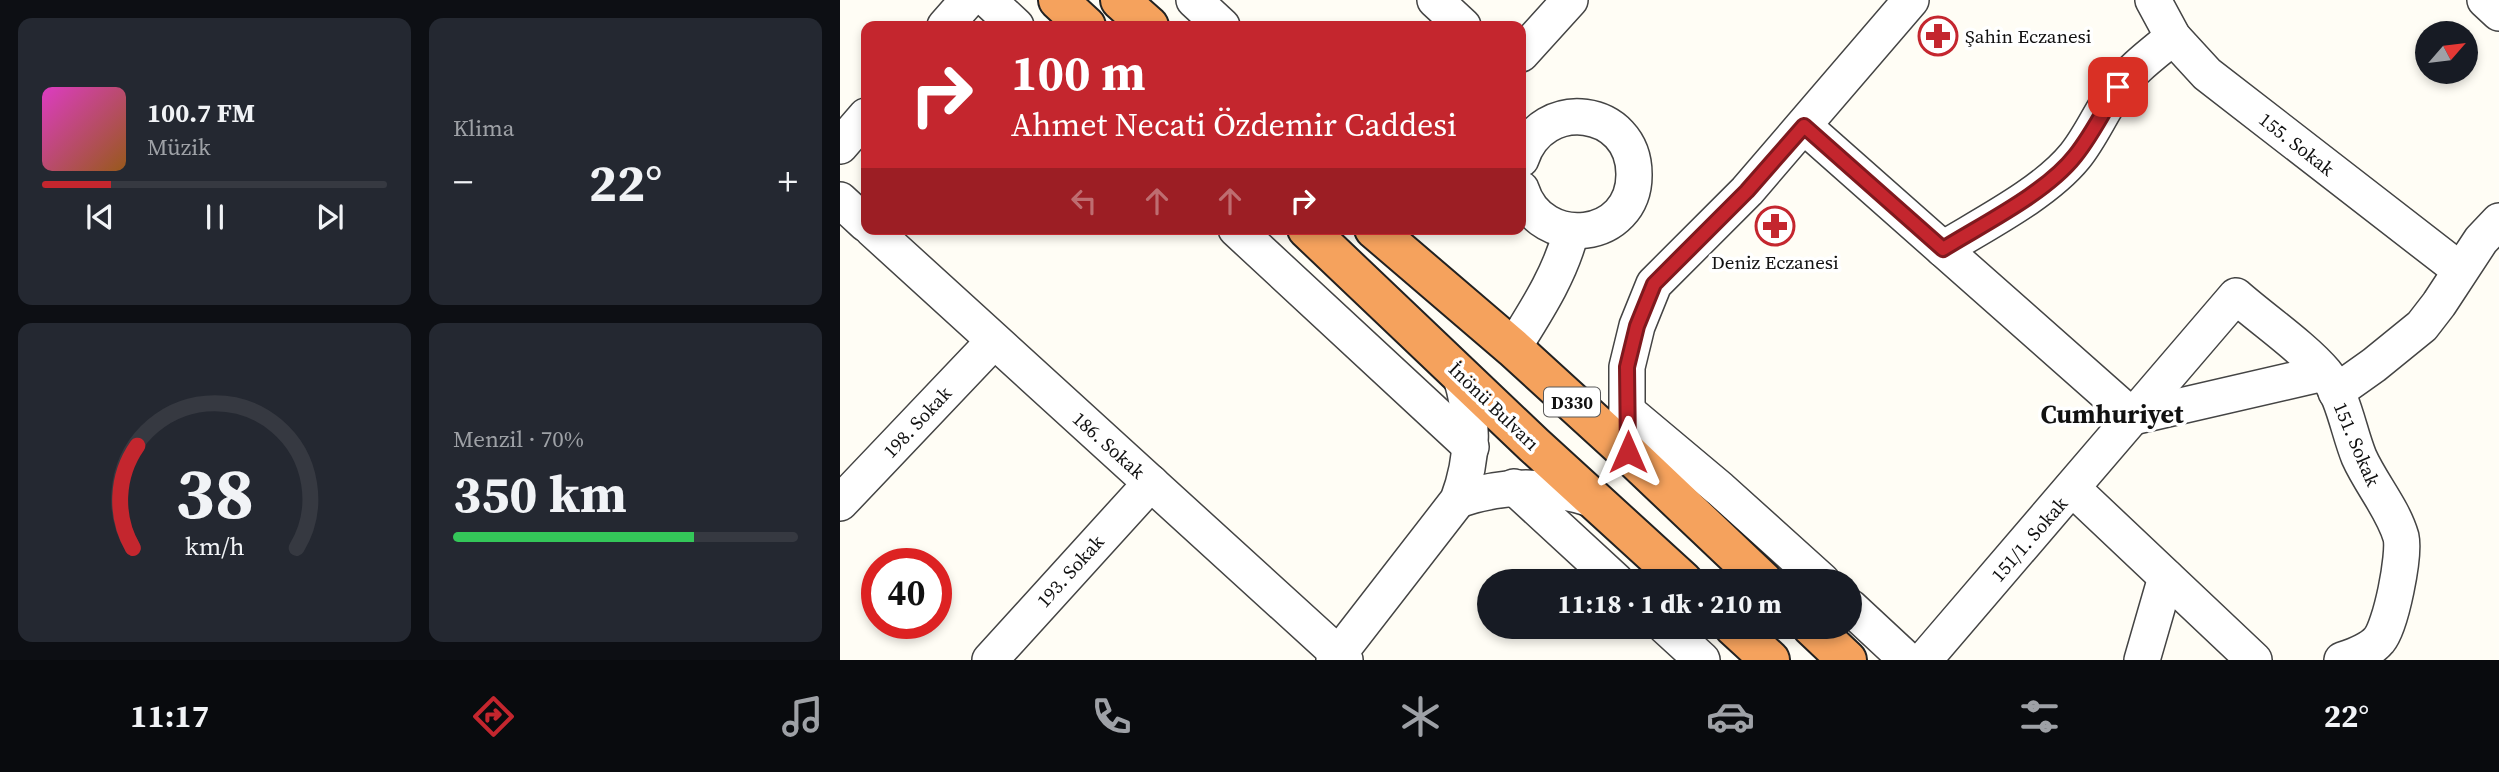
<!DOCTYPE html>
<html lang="tr">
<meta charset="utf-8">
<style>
body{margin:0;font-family:"Source Serif 4",serif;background:#242831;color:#f1f3f6;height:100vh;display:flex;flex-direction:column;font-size:26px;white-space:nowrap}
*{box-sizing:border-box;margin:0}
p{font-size:23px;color:#9ea1a6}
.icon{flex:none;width:38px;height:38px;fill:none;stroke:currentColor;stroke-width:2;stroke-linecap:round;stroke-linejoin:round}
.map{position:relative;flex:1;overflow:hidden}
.details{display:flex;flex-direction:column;gap:18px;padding:18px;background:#0d0f14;width:840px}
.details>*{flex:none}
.guide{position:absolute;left:21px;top:21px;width:665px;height:214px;border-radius:14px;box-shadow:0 4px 10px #0003;background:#c4262e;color:#fff;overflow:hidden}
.needle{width:46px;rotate:62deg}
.fabs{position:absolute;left:1575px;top:21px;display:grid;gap:14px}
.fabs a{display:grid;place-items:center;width:63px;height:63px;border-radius:50%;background:#171b24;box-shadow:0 4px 10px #0003;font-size:35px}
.speed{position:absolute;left:21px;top:548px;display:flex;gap:14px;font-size:35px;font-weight:700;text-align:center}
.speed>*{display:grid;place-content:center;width:91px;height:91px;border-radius:50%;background:#171b24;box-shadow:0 4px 10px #0003;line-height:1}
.speed .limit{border:10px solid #d22;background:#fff;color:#111}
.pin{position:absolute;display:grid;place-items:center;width:60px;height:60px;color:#fff;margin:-30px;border-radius:14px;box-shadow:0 4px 10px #0006}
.me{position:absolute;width:77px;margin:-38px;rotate:0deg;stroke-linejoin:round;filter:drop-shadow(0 0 5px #0008)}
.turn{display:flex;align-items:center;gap:24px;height:147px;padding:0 35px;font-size:32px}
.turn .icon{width:91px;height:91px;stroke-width:2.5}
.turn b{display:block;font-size:49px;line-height:60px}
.lanes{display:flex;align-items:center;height:66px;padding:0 35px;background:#0003;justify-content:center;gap:35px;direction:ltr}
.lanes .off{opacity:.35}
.big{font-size:52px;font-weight:700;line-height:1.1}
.details .widget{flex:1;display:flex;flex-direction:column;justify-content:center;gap:10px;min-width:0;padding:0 24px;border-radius:14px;background:#242831}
.details .dial{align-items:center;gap:0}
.dial svg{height:182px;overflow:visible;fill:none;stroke:#363941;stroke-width:7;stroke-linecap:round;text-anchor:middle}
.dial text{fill:#f1f3f6;stroke:none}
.song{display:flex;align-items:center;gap:21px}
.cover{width:84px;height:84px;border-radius:10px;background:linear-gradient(135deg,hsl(310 70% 55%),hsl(30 70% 35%))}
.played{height:7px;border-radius:4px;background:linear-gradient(90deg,#c4262e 20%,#363941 20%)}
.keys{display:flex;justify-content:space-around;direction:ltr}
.heat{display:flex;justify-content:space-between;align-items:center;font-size:38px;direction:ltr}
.charge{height:10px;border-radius:5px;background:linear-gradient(90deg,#34c759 70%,#363941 0)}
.details .tiles{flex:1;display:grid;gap:18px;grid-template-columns:repeat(2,1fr)}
.trip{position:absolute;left:637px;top:569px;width:385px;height:70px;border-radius:35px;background:#171b24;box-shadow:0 4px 10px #0003;font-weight:700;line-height:70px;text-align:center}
.tabs{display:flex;height:112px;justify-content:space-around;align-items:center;background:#090b0e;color:#9ea1a6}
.tabs .icon{width:49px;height:49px}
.tabs .on{color:#c4262e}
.tabs b{font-size:32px;color:#f1f3f6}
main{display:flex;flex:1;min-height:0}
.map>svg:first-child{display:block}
</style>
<main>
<section class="details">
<div class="tiles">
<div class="widget">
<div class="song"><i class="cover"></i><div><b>100.7 FM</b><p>Müzik</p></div></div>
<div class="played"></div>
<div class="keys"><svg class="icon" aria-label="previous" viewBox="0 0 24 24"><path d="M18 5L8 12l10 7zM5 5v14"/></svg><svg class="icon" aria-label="pause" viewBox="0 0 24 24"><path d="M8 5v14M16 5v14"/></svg><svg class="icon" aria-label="next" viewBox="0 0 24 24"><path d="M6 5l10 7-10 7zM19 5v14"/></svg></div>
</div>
<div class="widget"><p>Klima</p>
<div class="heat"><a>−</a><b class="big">22°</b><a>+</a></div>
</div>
<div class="widget dial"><svg viewBox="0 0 100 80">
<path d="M14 69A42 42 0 1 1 86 69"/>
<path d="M14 69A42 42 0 0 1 16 24" stroke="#c4262e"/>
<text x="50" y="56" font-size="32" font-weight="700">38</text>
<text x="50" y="72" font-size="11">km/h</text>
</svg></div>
<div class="widget"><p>Menzil · 70%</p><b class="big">350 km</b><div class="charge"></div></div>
</div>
</section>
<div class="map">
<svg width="1659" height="660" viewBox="0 0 1659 660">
<rect width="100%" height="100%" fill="#fffdf5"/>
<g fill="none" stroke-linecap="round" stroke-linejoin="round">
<defs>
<g id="minor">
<path d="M148,0L176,26"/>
<path d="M354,0L382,26"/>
<path d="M595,0L623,26"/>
<path d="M1313,0L1333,37L1367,74L1620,270"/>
<path d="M1645,0L1659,13"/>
<path d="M105,26L128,0"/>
<path d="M681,54L730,0"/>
<path d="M964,126L1293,417"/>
<path d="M0,146L26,116"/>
<path d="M681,159C702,95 794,107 794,174C795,241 701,252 681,189"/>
<path d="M0,200L26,224"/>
<path d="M32,229L505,660"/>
<path d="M396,229L631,447"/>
<path d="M1103,249C1144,224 1205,193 1235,156C1252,135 1262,109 1278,88C1293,68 1314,53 1333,37"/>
<path d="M673,348C696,311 720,275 731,232"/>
<path d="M1496,392L1534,365L1582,326L1599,304L1641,240L1659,221"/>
<path d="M787,411L880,489L982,581"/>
<path d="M1293,417L1484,373"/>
<path d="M787,452V367L797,326L814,284L907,191L1071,0"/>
<path d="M674,487L776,581"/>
<path d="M1232,488L1414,660"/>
<path d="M618,500C665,484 707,484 754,500"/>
<path d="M0,503L154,341"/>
<path d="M1010,607L1067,660"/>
<path d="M825,626L862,660"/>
<path d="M150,660L311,483"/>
<path d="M494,660L618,500C634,457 634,418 620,374"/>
<path d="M1084,660L1396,296C1422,319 1464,348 1485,373C1504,396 1508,430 1519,457C1531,484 1553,509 1561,537C1565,555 1551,626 1539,640C1530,651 1514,656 1502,660"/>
<path d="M1302,660L1326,577"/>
</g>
<g id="highway">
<path d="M218,0L246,26"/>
<path d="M280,0L309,26"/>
<path d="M467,229L694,445L843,581"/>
<path d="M534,229L673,348L787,452L923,581"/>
<path d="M893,626L930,660"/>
<path d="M971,626L1007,660"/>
</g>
</defs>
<use href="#minor" stroke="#444" stroke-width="38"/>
<use href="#highway" stroke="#222" stroke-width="42"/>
<use href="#minor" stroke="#fff" stroke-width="35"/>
<use href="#highway" stroke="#f5a25d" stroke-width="38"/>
</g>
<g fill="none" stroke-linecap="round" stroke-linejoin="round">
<defs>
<path id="route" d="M788,452L787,367L797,326L814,284L907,191L964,126L1103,249C1143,224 1206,193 1235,156C1252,135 1264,110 1278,87"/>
</defs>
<use href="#route" stroke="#7f191e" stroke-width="18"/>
<use href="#route" stroke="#c4262e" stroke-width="12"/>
</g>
<defs>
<symbol id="pharmacy-ring" viewBox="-11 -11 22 22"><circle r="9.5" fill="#fff" stroke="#c4262e" stroke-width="1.5"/><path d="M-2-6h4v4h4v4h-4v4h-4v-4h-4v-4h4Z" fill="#c4262e"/></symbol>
</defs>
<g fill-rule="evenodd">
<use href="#pharmacy-ring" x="1076" y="14" width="44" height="44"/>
<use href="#pharmacy-ring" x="913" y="204" width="44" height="44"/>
</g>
<g text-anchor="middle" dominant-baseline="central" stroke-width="7" stroke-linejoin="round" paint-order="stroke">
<rect fill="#fff" stroke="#585858" stroke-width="2" x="704" y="387.5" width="56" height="29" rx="5"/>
<g font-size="18" font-weight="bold" fill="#111">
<text x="732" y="402">D330</text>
</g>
<g font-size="19" fill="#111" stroke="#fff" text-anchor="start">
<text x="1125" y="36">Şahin Eczanesi</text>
<text x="935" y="262" text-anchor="middle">Deniz Eczanesi</text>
</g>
<g font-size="19" fill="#111" stroke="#fff">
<text transform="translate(1457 144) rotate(38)">155. Sokak</text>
<text transform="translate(654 406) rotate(44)">İnönü Bulvarı</text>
<text transform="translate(77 422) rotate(-47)">198. Sokak</text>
<text transform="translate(1517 444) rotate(67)">151. Sokak</text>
<text transform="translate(269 445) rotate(42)">186. Sokak</text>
<text transform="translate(1189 539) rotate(-49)">151/1. Sokak</text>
<text transform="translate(230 571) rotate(-48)">193. Sokak</text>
</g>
<g font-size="26" font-weight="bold" fill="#111" stroke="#fff">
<text x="1272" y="414">Cumhuriyet</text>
</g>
</g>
</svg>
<div class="fabs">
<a><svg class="needle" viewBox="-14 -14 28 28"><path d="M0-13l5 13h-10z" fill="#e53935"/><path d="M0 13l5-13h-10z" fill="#9ea1a6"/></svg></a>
</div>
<div class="speed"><div class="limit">40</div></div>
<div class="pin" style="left:1278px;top:87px;background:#d93025"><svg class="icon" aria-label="arrive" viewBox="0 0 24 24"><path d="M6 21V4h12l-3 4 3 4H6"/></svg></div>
<svg class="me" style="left:788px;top:452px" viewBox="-20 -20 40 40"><path d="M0-17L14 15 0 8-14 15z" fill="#c4262e" stroke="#fff" stroke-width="4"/></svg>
<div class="trip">11:18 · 1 dk · 210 m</div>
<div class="guide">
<div class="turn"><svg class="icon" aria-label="right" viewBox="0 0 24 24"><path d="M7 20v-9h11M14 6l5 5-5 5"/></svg><div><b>100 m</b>Ahmet Necati Özdemir Caddesi</div></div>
<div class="lanes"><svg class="icon off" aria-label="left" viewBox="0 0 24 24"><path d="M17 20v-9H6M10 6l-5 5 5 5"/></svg><svg class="icon off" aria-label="ahead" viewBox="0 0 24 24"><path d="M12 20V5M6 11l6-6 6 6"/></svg><svg class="icon off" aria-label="ahead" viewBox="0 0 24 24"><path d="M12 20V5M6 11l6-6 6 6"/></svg><svg class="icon" aria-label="right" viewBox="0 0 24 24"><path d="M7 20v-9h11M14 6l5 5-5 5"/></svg></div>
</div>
</div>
</main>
<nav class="tabs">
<b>11:17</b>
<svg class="icon on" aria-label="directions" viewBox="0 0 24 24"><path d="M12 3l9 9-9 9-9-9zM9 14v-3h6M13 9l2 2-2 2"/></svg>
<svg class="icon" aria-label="music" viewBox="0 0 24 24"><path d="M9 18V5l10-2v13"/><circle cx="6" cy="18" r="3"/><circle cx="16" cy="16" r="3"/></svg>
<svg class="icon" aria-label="phone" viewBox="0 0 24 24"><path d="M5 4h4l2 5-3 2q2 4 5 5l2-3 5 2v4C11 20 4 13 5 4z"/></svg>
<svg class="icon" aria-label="climate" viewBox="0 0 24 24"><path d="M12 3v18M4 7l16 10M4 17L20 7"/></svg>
<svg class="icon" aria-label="car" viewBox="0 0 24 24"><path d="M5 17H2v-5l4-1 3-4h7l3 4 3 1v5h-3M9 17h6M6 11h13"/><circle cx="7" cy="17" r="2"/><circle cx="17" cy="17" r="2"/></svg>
<svg class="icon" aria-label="filters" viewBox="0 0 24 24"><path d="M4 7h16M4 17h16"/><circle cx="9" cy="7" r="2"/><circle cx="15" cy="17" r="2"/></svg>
<b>22°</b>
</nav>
